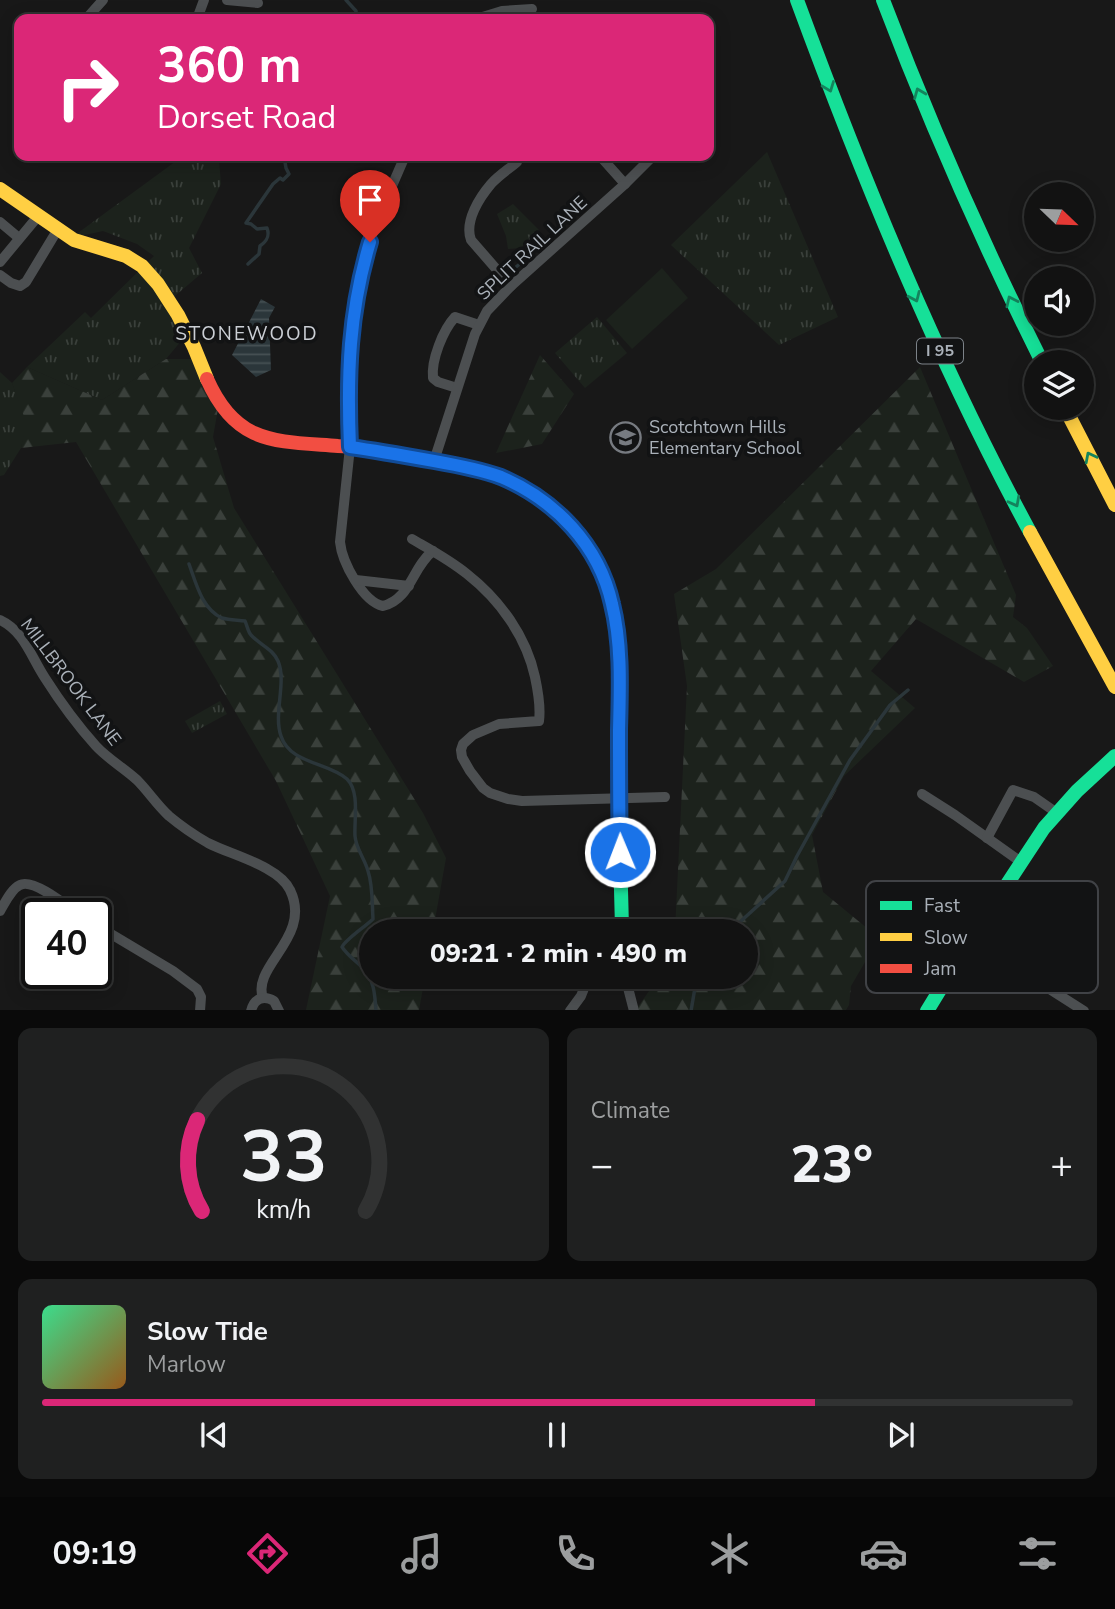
<!DOCTYPE html>
<meta charset="utf-8">
<style>
body{margin:0;font-family:"Nunito Sans",sans-serif;background:#1f2020;color:#f1f3f6;height:100vh;display:flex;flex-direction:column;font-size:26px;white-space:nowrap}
*{box-sizing:border-box;margin:0}
p{font-size:23px;color:#9c9e9f}
.icon{flex:none;width:38px;height:38px;fill:none;stroke:currentColor;stroke-width:2;stroke-linecap:round;stroke-linejoin:round}
.map{position:relative;height:1010px;overflow:hidden}
.panel{display:flex;flex-direction:column;gap:18px;padding:18px;background:#0a0a0a;flex:1}
.panel>*{flex:none}
.hud{position:absolute;left:14px;top:14px;width:700px;height:147px;border-radius:14px;box-shadow:0 4px 18px #0003,0 0 0 2px #313232;background:#db2777;color:#fff;overflow:hidden}
.needle{width:46px;rotate:113deg}
.tools{position:absolute;left:1024px;top:182px;display:grid;gap:14px}
.tools a{display:grid;place-items:center;width:70px;height:70px;border-radius:50%;background:#121212;box-shadow:0 4px 18px #0003,0 0 0 2px #313232;font-size:35px}
.speed{position:absolute;left:21px;top:898px;display:flex;gap:14px;font-size:35px;font-weight:700;text-align:center}
.speed>*{display:grid;place-content:center;width:91px;height:91px;border-radius:50%;background:#121212;box-shadow:0 4px 18px #0003,0 0 0 2px #313232;line-height:1}
.speed .limit{border:4px solid #111;border-radius:10px;background:#fff;color:#111}
.pin{position:absolute;display:grid;place-items:center;width:60px;height:60px;color:#fff;margin:-72px -30px;border-radius:50% 50% 50% 0;rotate:-45deg;box-shadow:0 0 7px #0007}
.pin .icon{rotate:45deg}
.me{position:absolute;width:77px;margin:-38px;rotate:359deg;stroke-linejoin:round;filter:drop-shadow(0 0 5px #0008)}
.turn{display:flex;align-items:center;gap:24px;height:147px;padding:0 28px;font-size:32px}
.turn .icon{width:91px;height:91px;stroke-width:2.5}
.turn b{display:block;font-size:49px;line-height:60px}
.big{font-size:52px;font-weight:800;line-height:1.1}
.panel .card{flex:1;display:flex;flex-direction:column;justify-content:center;gap:10px;min-width:0;padding:0 24px;border-radius:14px;background:#1f2020}
.panel .dial{align-items:center;gap:0}
.dial svg{height:182px;overflow:visible;fill:none;stroke:#313232;stroke-width:7;stroke-linecap:round;text-anchor:middle}
.dial text{fill:#f1f3f6;stroke:none}
.song{display:flex;align-items:center;gap:21px}
.cover{width:84px;height:84px;border-radius:10px;background:linear-gradient(135deg,hsl(150 70% 55%),hsl(30 70% 35%))}
.played{height:7px;border-radius:4px;background:linear-gradient(90deg,#db2777 75%,#313232 75%)}
.keys{display:flex;justify-content:space-around;direction:ltr}
.heat{display:flex;justify-content:space-between;align-items:center;font-size:38px;direction:ltr}
.panel .tiles{flex:1;display:grid;gap:18px;grid-template-columns:1fr 1fr}
.card:last-child{grid-column:span 2}
.trip{position:absolute;left:359px;top:919px;width:399px;height:70px;border-radius:35px;background:#121212;box-shadow:0 4px 18px #0003,0 0 0 2px #313232;font-weight:800;line-height:70px;text-align:center}
.menu{display:flex;height:112px;justify-content:space-around;align-items:center;background:#070707;color:#9c9e9f}
.menu .icon{width:49px;height:49px}
.menu .selected{color:#db2777}
.menu b{font-size:32px;color:#f1f3f6}
.map>svg:first-child{display:block}
</style>
<div class="map">
<svg width="1115" height="1011" viewBox="0 0 1115 1011">
<defs>
<pattern id="grass-tufts" width="24" height="20" patternUnits="userSpaceOnUse" patternTransform="scale(1.75)"><rect width="24" height="20" fill="#1c221c"/><path d="M3 7l-1-3M5 7V3M7 7l1-3M15 17l-1-3M17 17v-4M19 17l1-3" fill="none" stroke="#3a403b"/></pattern>
<pattern id="forest-firs" width="22" height="20" patternUnits="userSpaceOnUse" patternTransform="scale(1.75)"><rect width="22" height="20" fill="#1c221c"/><path d="M5 1l3.5 6h-7zM16 11l3.5 6h-7z" fill="#3a403b"/></pattern>
<pattern id="water-rules" width="6" height="5" patternUnits="userSpaceOnUse" patternTransform="scale(1.75)"><rect width="6" height="5" fill="#2b363a"/><path d="M0 2.5h6" fill="none" stroke="#475154"/></pattern>
</defs>
<rect width="100%" height="100%" fill="#181818"/>
<g fill="url(#grass-tufts)">
<path d="M767,152L838,317L779,345L671,245Z"/>
<path d="M183,156H215L219,160L221,184L189,248L202,273L169,301L187,334L166,359L102,400L27,367L85,312L91,318L154,256L137,244L103,231L71,238Z"/>
<path d="M513,204L539,230L521,248L508,249L506,236L497,214Z"/>
<path d="M597,317L627,353L585,388L555,353Z"/>
<path d="M0,372L12,383L27,422L21,448L4,475L0,476Z"/>
<path d="M220,701L227,714L192,733L185,721Z"/>
</g>
<g fill="url(#forest-firs)">
<path d="M540,355L574,394L542,444L496,453Z"/>
<path d="M166,359H199L219,403L213,437L234,508L423,813L446,858L433,931H371V976L425,977L419,1010H306L330,896L276,781L76,442L21,448L26,422L12,383L27,367L102,400Z"/>
<path d="M920,367L1016,595L1013,617L1027,628L1053,666L1024,682L916,619L871,671L915,708L844,776L812,835L823,892L879,938L851,986L849,1005L846,1010L635,1011L659,977L746,976V931H675L687,686L674,594L716,569Z"/>
</g>
<path fill="#1c221c" d="M662,268L688,298L632,349L606,320Z"/>
<path fill="url(#water-rules)" d="M261,299L275,307L269,318L271,370L256,377L232,355Z"/>
<g fill="none" stroke-linecap="round" stroke-linejoin="round">
<g stroke="#2b363a" stroke-width="3.5">
<path d="M346,0L356,11V19"/>
<path d="M248,264L259,254L260,246C267,241 270,236 267,228L257,229L251,224L246,223L273,184L280,178L283,180L289,174L286,168L284,156"/>
<path d="M511,271L521,263"/>
<path d="M189,564C196,583 202,609 222,618C229,620 238,620 245,621C247,625 248,632 251,635C260,645 273,649 278,661C287,682 273,714 281,736C290,764 328,762 347,779C360,792 354,819 355,836C356,849 365,859 368,871C373,886 372,904 373,919C365,927 346,939 342,947C348,956 356,961 363,968C374,979 375,995 376,1011"/>
<path d="M730,931L785,881L797,856L850,760L890,705L908,690"/>
<path d="M691,1011L697,976"/>
</g>
<g stroke="#4c4f51" stroke-width="10">
<path d="M227,0L258,3"/>
<path d="M86,19L103,0"/>
<path d="M197,19L204,0"/>
<path d="M476,19L502,11L532,9"/>
<path d="M405,156L375,225L362,269L356,298L350,350L348,382L350,447L340,542C342,562 363,602 383,606C411,599 412,567 433,551"/>
<path d="M600,156L625,184"/>
<path d="M0,222L19,238"/>
<path d="M0,262L39,215"/>
<path d="M0,275L11,283L20,286L26,282L58,229"/>
<path d="M511,286L471,240C464,221 480,197 491,184C499,175 509,169 517,162"/>
<path d="M457,388L438,382L433,378C431,360 443,330 455,317L479,325"/>
<path d="M434,461L475,334L487,311L511,286L625,184L653,156"/>
<path d="M412,539C431,550 450,560 467,574C500,600 526,636 535,677C538,691 541,706 539,721L499,724L473,735L463,744L461,750L462,757L470,771L483,788L490,793L508,799L522,801L665,797"/>
<path d="M356,580L409,586"/>
<path d="M0,620C24,631 31,657 45,678C59,700 78,726 96,746C108,759 124,768 137,780C148,791 157,805 169,816C181,826 194,835 208,843C231,855 279,866 290,890C313,937 251,966 263,998"/>
<path d="M922,794L955,815L1021,862"/>
<path d="M987,838L1013,790L1034,797L1057,813"/>
<path d="M0,911C5,903 11,889 20,885C33,878 67,906 78,914"/>
<path d="M96,925L173,971L197,989L201,997L200,1011"/>
<path d="M495,926L536,931"/>
<path d="M971,939L1084,1011"/>
<path d="M625,976L634,1011"/>
<path d="M251,1011C254,998 264,995 274,1001L279,1011"/>
<path d="M570,1011L581,996L589,976"/>
</g>
<g stroke="#16e098" stroke-width="14">
<path d="M797,0C864,182 938,362 1030,532"/>
<path d="M883,0C930,124 983,244 1042,362"/>
<path d="M403,455C432,459 463,464 491,474C569,504 610,560 618,643C622,682 620,721 619,760C618,817 621,874 622,931"/>
<path d="M927,1011L971,939L1044,828L1077,791L1115,756"/>
</g>
<g stroke="#ffcf43" stroke-width="14">
<path d="M0,189L74,240L126,256L142,266L158,284L178,315L194,347L207,379"/>
<path d="M1065,408L1115,505"/>
<path d="M1030,532L1115,687"/>
</g>
<path stroke="#f24e42" stroke-width="14" d="M207,379C236,445 275,441 338,446C359,447 381,451 403,455"/>
</g>
<defs><path id="oneway-chevron" d="M-2-3.5L2.5 0L-2 3.5" fill="none" stroke-width="1.6" stroke-linecap="round" stroke-linejoin="round" transform="scale(1.75)"/></defs>
<g stroke="#14845d">
<use href="#oneway-chevron" transform="translate(829 87) rotate(69)"/>
<use href="#oneway-chevron" transform="translate(919 93) rotate(-112)"/>
<use href="#oneway-chevron" transform="translate(915 297) rotate(66)"/>
<use href="#oneway-chevron" transform="translate(1011 301) rotate(-115)"/>
<use href="#oneway-chevron" transform="translate(1090 457) rotate(-117)"/>
<use href="#oneway-chevron" transform="translate(1015 502) rotate(62)"/>
</g>
<g fill="none" stroke-linecap="round" stroke-linejoin="round">
<defs>
<path id="route" d="M370,242C349,312 347,375 350,447C378,451 406,456 434,461C457,465 479,469 501,477C555,500 599,545 612,604C622,644 620,689 619,730C619,771 619,812 620,852"/>
</defs>
<use href="#route" stroke="#114b97" stroke-width="18"/>
<use href="#route" stroke="#1a73e8" stroke-width="12"/>
</g>
<defs>
<symbol id="school-ring" viewBox="-11 -11 22 22"><circle r="9.5" fill="#121314" stroke="#777b81" stroke-width="1.5"/><path d="M0-5L7-2L0 1L-7-2ZM-4 1L0 2.5L4 1V4Q0 6-4 4Z" fill="#777b81"/></symbol>
</defs>
<g fill-rule="evenodd">
<use href="#school-ring" x="608" y="420" width="35" height="35"/>
</g>
<g text-anchor="middle" dominant-baseline="central" stroke-width="7" stroke-linejoin="round" paint-order="stroke">
<rect fill="#121314" stroke="#7c8288" stroke-width="2" x="917" y="338.5" width="46" height="25" rx="5"/>
<g font-size="16" font-weight="bold" fill="#aab1b9">
<text x="940" y="351">I 95</text>
</g>
<g font-size="18" fill="#aab1b9" stroke="#121314">
<text transform="translate(532 248) rotate(-43)">SPLIT RAIL LANE</text>
<text transform="translate(71 682) rotate(53)">MILLBROOK LANE</text>
</g>
<g font-size="18" fill="#aab1b9" stroke="#121314" text-anchor="start">
<text x="649" y="427">Scotchtown Hills<tspan x="649" dy="21">Elementary School</tspan></text>
</g>
<g font-size="19" letter-spacing="2" fill="#cbcfd5" stroke="#121314">
<text x="247" y="334">STONEWOOD</text>
</g>
</g>
<rect x="866" y="881" width="232" height="112" rx="10" fill="#121314" stroke="#404246" stroke-width="2"/>
<rect x="880" y="901" width="32" height="9" fill="#16e098"/>
<rect x="880" y="933" width="32" height="8" fill="#ffcf43"/>
<rect x="880" y="964" width="32" height="9" fill="#f24e42"/>
<g font-size="19" fill="#aab1b9">
<text x="924" y="912">Fast</text>
<text x="924" y="944">Slow</text>
<text x="924" y="975">Jam</text>
</g>
</svg>
<div class="tools">
<a><svg class="needle" viewBox="-14 -14 28 28"><path d="M0-13l5 13h-10z" fill="#e53935"/><path d="M0 13l5-13h-10z" fill="#9c9e9f"/></svg></a>
<a><svg class="icon" aria-label="sound" viewBox="0 0 24 24"><path d="M4 9h4l5-4v14l-5-4H4zM17 9q2 3 0 6"/></svg></a>
<a><svg class="icon" aria-label="layers" viewBox="0 0 24 24"><path d="M12 4l9 5-9 5-9-5zM3 14l9 5 9-5"/></svg></a>
</div>
<div class="speed"><div class="limit">40</div></div>
<div class="pin" style="left:370px;top:242px;background:#d93025"><svg class="icon" aria-label="arrive" viewBox="0 0 24 24"><path d="M6 21V4h12l-3 4 3 4H6"/></svg></div>
<svg class="me" style="left:620px;top:852px" viewBox="-20 -20 40 40"><circle r="17" fill="#1a73e8" stroke="#fff" stroke-width="3"/><path d="M0-11L8 9 0 5-8 9z" fill="#fff"/></svg>
<div class="trip">09:21 · 2 min · 490 m</div>
<div class="hud">
<div class="turn"><svg class="icon" aria-label="right" viewBox="0 0 24 24"><path d="M7 20v-9h11M14 6l5 5-5 5"/></svg><div><b>360 m</b>Dorset Road</div></div>
</div>
</div>
<section class="panel">
<div class="tiles">
<div class="card dial"><svg viewBox="0 0 100 80">
<path d="M14 69A42 42 0 1 1 86 69"/>
<path d="M14 69A42 42 0 0 1 12 29" stroke="#db2777"/>
<text x="50" y="56" font-size="32" font-weight="700">33</text>
<text x="50" y="72" font-size="11">km/h</text>
</svg></div>
<div class="card"><p>Climate</p>
<div class="heat"><a>−</a><b class="big">23°</b><a>+</a></div>
</div>
<div class="card">
<div class="song"><i class="cover"></i><div><b>Slow Tide</b><p>Marlow</p></div></div>
<div class="played"></div>
<div class="keys"><svg class="icon" aria-label="previous" viewBox="0 0 24 24"><path d="M18 5L8 12l10 7zM5 5v14"/></svg><svg class="icon" aria-label="pause" viewBox="0 0 24 24"><path d="M8 5v14M16 5v14"/></svg><svg class="icon" aria-label="next" viewBox="0 0 24 24"><path d="M6 5l10 7-10 7zM19 5v14"/></svg></div>
</div>
</div>
</section>
<nav class="menu">
<b>09:19</b>
<svg class="icon selected" aria-label="directions" viewBox="0 0 24 24"><path d="M12 3l9 9-9 9-9-9zM9 14v-3h6M13 9l2 2-2 2"/></svg>
<svg class="icon" aria-label="music" viewBox="0 0 24 24"><path d="M9 18V5l10-2v13"/><circle cx="6" cy="18" r="3"/><circle cx="16" cy="16" r="3"/></svg>
<svg class="icon" aria-label="phone" viewBox="0 0 24 24"><path d="M5 4h4l2 5-3 2q2 4 5 5l2-3 5 2v4C11 20 4 13 5 4z"/></svg>
<svg class="icon" aria-label="climate" viewBox="0 0 24 24"><path d="M12 3v18M4 7l16 10M4 17L20 7"/></svg>
<svg class="icon" aria-label="car" viewBox="0 0 24 24"><path d="M5 17H2v-5l4-1 3-4h7l3 4 3 1v5h-3M9 17h6M6 11h13"/><circle cx="7" cy="17" r="2"/><circle cx="17" cy="17" r="2"/></svg>
<svg class="icon" aria-label="filters" viewBox="0 0 24 24"><path d="M4 7h16M4 17h16"/><circle cx="9" cy="7" r="2"/><circle cx="15" cy="17" r="2"/></svg>
</nav>
